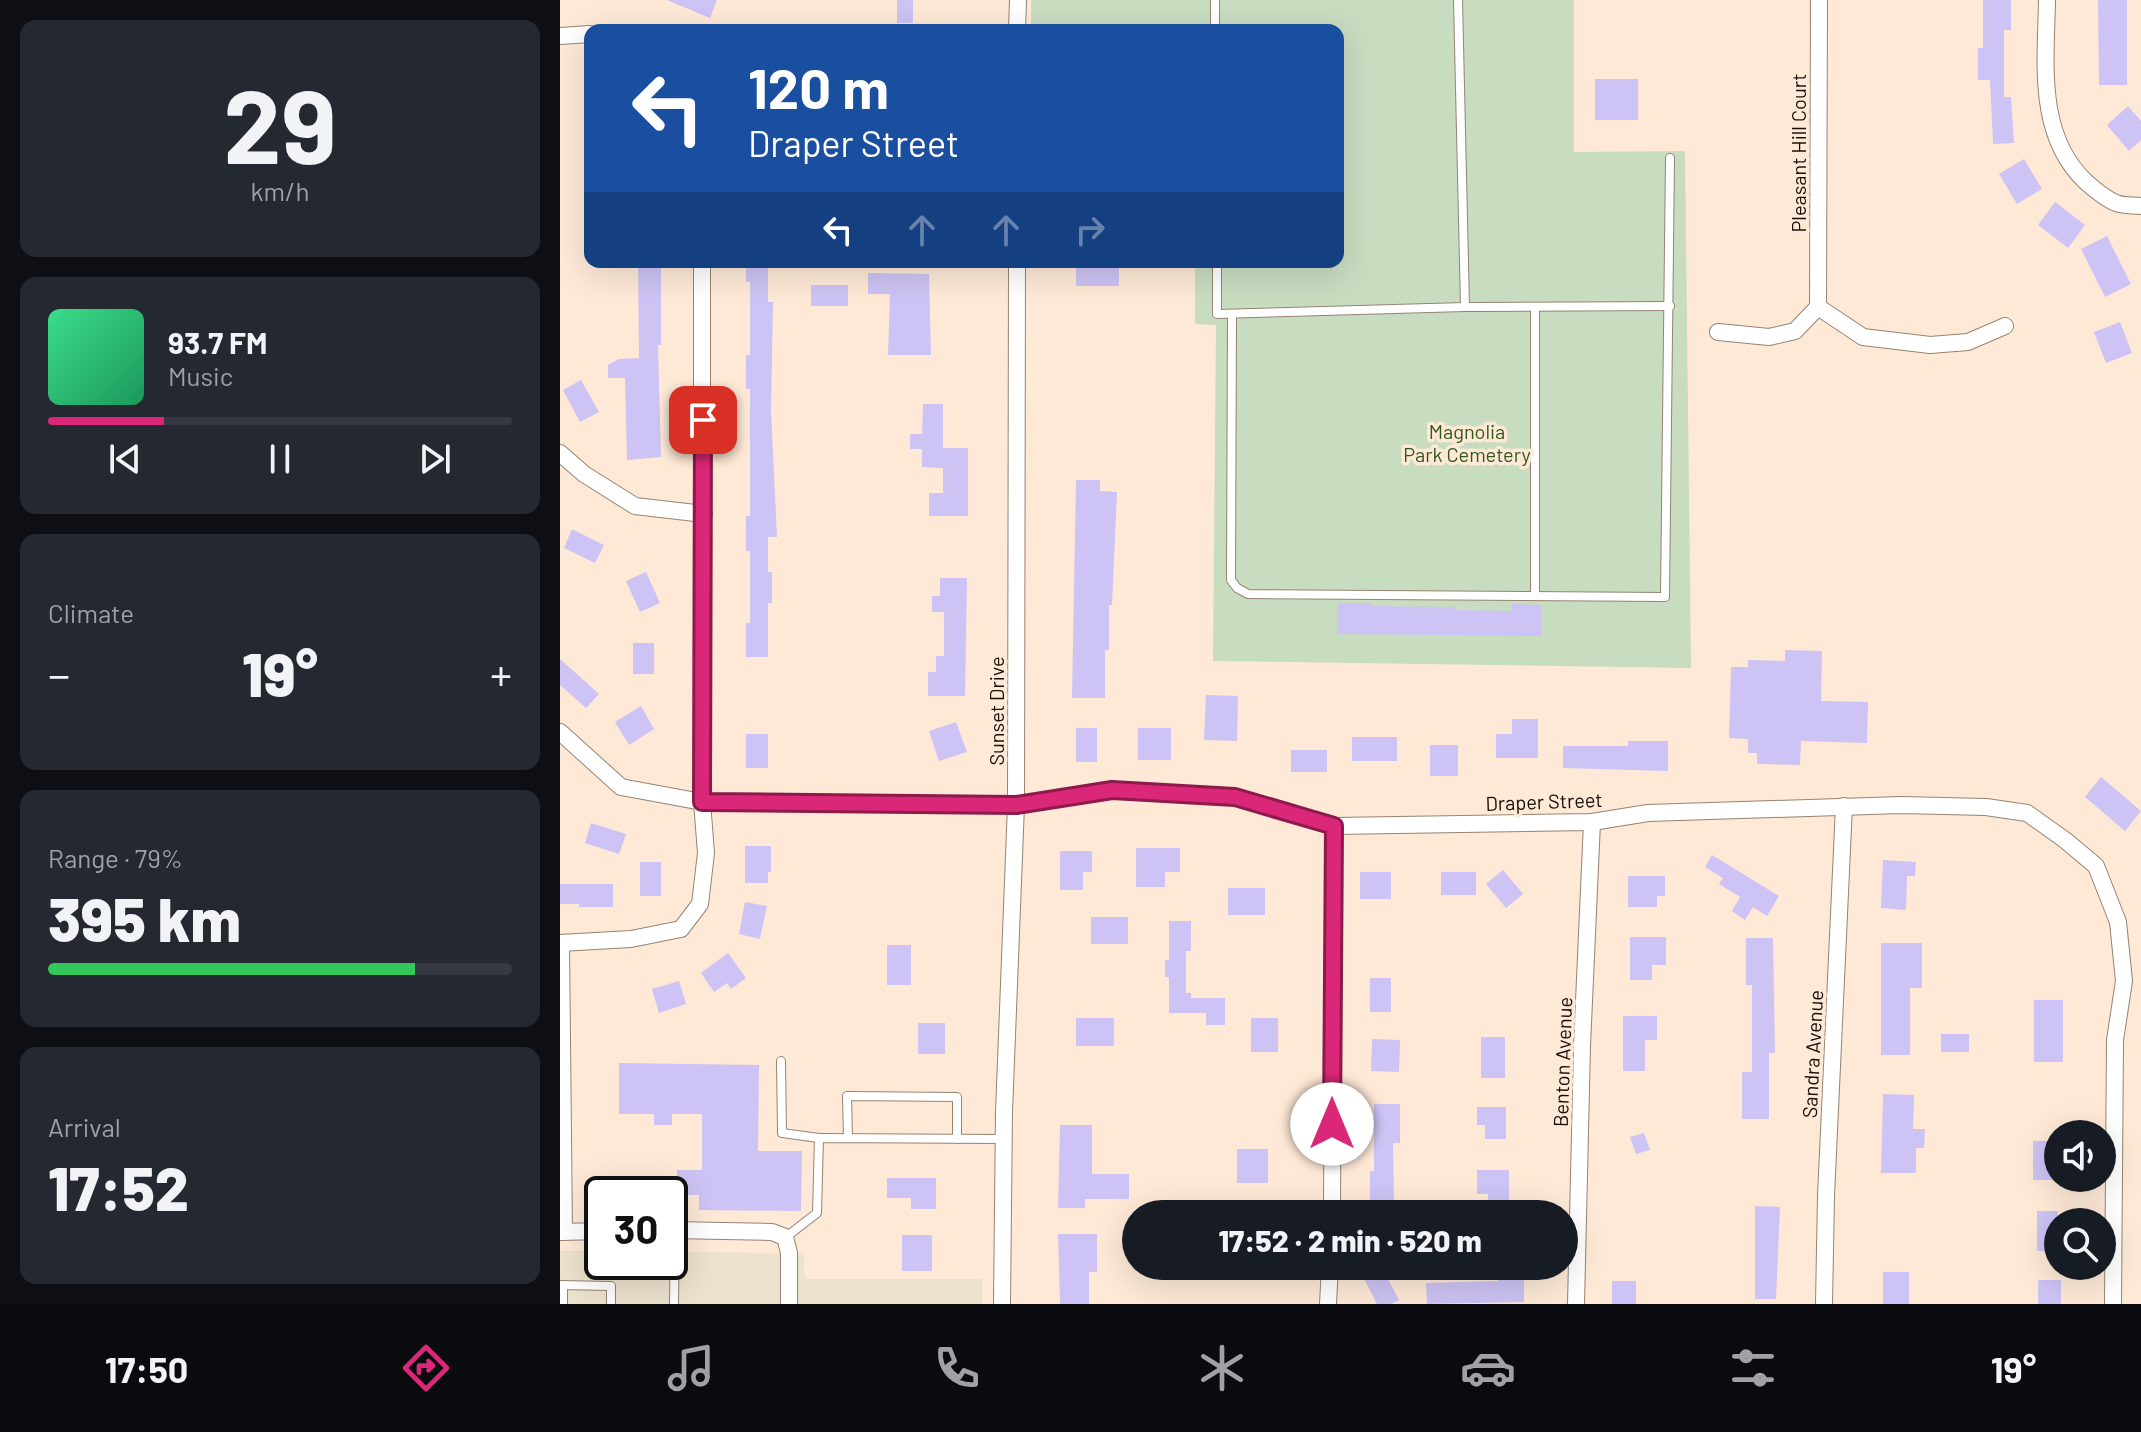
<!DOCTYPE html>
<meta charset="utf-8">
<style>
body{margin:0;font-family:Barlow,sans-serif;background:#242831;color:#f1f3f6;height:100vh;display:flex;flex-direction:column;font-size:30px;white-space:nowrap}
*{box-sizing:border-box;margin:0}
p{font-size:26px;color:#9ea1a6}
.icon{flex:none;width:44px;height:44px;fill:none;stroke:currentColor;stroke-width:2;stroke-linecap:round;stroke-linejoin:round}
.map{position:relative;flex:1;overflow:hidden}
.side{display:flex;flex-direction:column;gap:20px;padding:20px;background:#0d0f14;width:560px}
.side>*{flex:none}
.banner{position:absolute;left:24px;top:24px;width:760px;height:244px;border-radius:16px;box-shadow:0 8px 32px #0002;background:#1a4fa0;color:#fff;overflow:hidden}
.fabs{position:absolute;left:1484px;top:1120px;display:grid;gap:16px}
.fabs a{display:grid;place-items:center;width:72px;height:72px;border-radius:50%;background:#171b24;box-shadow:0 8px 32px #0002;font-size:40px}
.speed{position:absolute;left:24px;top:1176px;display:flex;gap:16px;font-size:40px;font-weight:700;text-align:center}
.speed>*{display:grid;place-content:center;width:104px;height:104px;border-radius:50%;background:#171b24;box-shadow:0 8px 32px #0002;line-height:1}
.speed .limit{border:4px solid #111;border-radius:12px;background:#fff;color:#111}
.pin{position:absolute;display:grid;place-items:center;width:68px;height:68px;color:#fff;margin:-34px;border-radius:16px;box-shadow:0 4px 12px #0006}
.me{position:absolute;width:88px;margin:-44px;rotate:0deg;stroke-linejoin:round;filter:drop-shadow(0 0 6px #0008)}
.turn{display:flex;align-items:center;gap:28px;height:168px;padding:0 32px;font-size:36px}
.turn .icon{width:104px;height:104px;stroke-width:2.5}
.turn b{display:block;font-size:56px;line-height:68px}
.lanes{display:flex;align-items:center;height:76px;padding:0 32px;background:#0003;justify-content:center;gap:40px;direction:ltr}
.lanes .off{opacity:.35}
.big{font-size:60px;font-weight:800;line-height:1.1}
.side .tile{flex:1;display:flex;flex-direction:column;justify-content:center;gap:12px;min-width:0;padding:0 28px;border-radius:16px;background:#242831}
.side .dial{align-items:center;gap:0}
.dial b{font-size:104px;line-height:1}
.song{display:flex;align-items:center;gap:24px}
.cover{width:96px;height:96px;border-radius:12px;background:linear-gradient(135deg,hsl(150 70% 55%),hsl(150 70% 35%))}
.played{height:8px;border-radius:4px;background:linear-gradient(90deg,#db2777 25%,#363941 25%)}
.keys{display:flex;justify-content:space-around;direction:ltr}
.heat{display:flex;justify-content:space-between;align-items:center;font-size:44px;direction:ltr}
.charge{height:12px;border-radius:6px;background:linear-gradient(90deg,#34c759 79%,#363941 0)}
.trip{position:absolute;left:562px;top:1200px;width:456px;height:80px;border-radius:40px;background:#171b24;box-shadow:0 8px 32px #0002;font-weight:800;line-height:80px;text-align:center}
.tab-bar{display:flex;height:128px;justify-content:space-around;align-items:center;background:#090b0e;color:#9ea1a6}
.tab-bar .icon{width:56px;height:56px}
.tab-bar .on{color:#db2777}
.tab-bar b{font-size:36px;color:#f1f3f6}
main{display:flex;flex:1;min-height:0}
.map>svg:first-child{display:block}
</style>
<main>
<section class="side">
<div class="tile dial"><b>29</b><p>km/h</p></div>
<div class="tile">
<div class="song"><i class="cover"></i><div><b>93.7 FM</b><p>Music</p></div></div>
<div class="played"></div>
<div class="keys"><svg class="icon" aria-label="previous" viewBox="0 0 24 24"><path d="M18 5L8 12l10 7zM5 5v14"/></svg><svg class="icon" aria-label="pause" viewBox="0 0 24 24"><path d="M8 5v14M16 5v14"/></svg><svg class="icon" aria-label="next" viewBox="0 0 24 24"><path d="M6 5l10 7-10 7zM19 5v14"/></svg></div>
</div>
<div class="tile"><p>Climate</p>
<div class="heat"><a>−</a><b class="big">19°</b><a>+</a></div>
</div>
<div class="tile"><p>Range · 79%</p><b class="big">395 km</b><div class="charge"></div></div>
<div class="tile"><p>Arrival</p><b class="big">17:52</b></div>
</section>
<div class="map">
<svg width="1581" height="1304" viewBox="0 0 1581 1304">
<rect width="100%" height="100%" fill="#fee9d7"/>
<path fill="#ede2cd" d="M0,1251H42V1262H110V1252L243,1253L245,1279H422V1304H0Z"/>
<path fill="#c8dcc0" d="M471,0H1014V152L1125,151L1131,668L653,661L656,325L635,324V262H778V30L471,29Z"/>
<g fill="#cdc3f4">
<path d="M107,0H157L150,18Z"/>
<rect x="337" y="0" width="16" height="23"/>
<path d="M1423,0H1451V30H1444V97H1451L1454,143L1433,144L1430,80H1418V48H1423Z"/>
<path d="M1538,0H1567V85H1539Z"/>
<rect x="1035" y="79" width="43" height="41"/>
<path d="M1568,106L1581,121V140L1569,151L1547,125Z"/>
<path d="M1464,159L1482,189L1457,204L1439,174Z"/>
<path d="M1495,202L1525,225L1508,248L1478,225Z"/>
<path d="M1547,236L1571,284L1545,297L1521,249Z"/>
<path d="M78,262H101V345H98L101,457L67,460L65,378H48V365L59,359L79,358Z"/>
<path d="M186,262H208V302H213L211,411L217,537H208V572H212V603H208V657H186V623H190V551H186V516H190V389H186V355H190V282H186Z"/>
<rect x="516" y="262" width="43" height="24"/>
<path d="M308,273L369,274L371,355H328L330,294H308Z"/>
<rect x="251" y="285" width="37" height="21"/>
<path d="M1560,322L1572,353L1546,363L1534,332Z"/>
<path d="M21,380L39,412L20,422L3,390Z"/>
<path d="M363,404H383V448H408V516H369V493H383V468L362,467V449H350V434H362Z"/>
<path d="M516,480H540V491L557,492L552,605H549V650H545V698H512Z"/>
<path d="M12,529L44,545L35,563L4,548Z"/>
<path d="M86,572L100,603L80,612L66,581Z"/>
<path d="M380,578H407L405,696H368V672H376V656H384V612H372V596H380Z"/>
<path d="M778,603H812V606L895,607V610L952,611V604L982,605V636L777,634Z"/>
<rect x="73" y="643" width="21" height="31"/>
<path d="M1225,650L1262,651L1261,701L1308,702L1307,743L1241,741L1240,765L1197,764V753H1188V739L1169,738L1171,667H1188V660L1225,661Z"/>
<path d="M0,659L39,694L26,708L0,685Z"/>
<path d="M646,695L678,696L677,741L644,740Z"/>
<path d="M81,706L94,729L69,745L55,722Z"/>
<path d="M952,719H978V758H936V734H952Z"/>
<path d="M396,722L407,752L379,761L369,731Z"/>
<rect x="516" y="728" width="21" height="34"/>
<rect x="578" y="728" width="33" height="32"/>
<rect x="186" y="734" width="22" height="34"/>
<rect x="792" y="737" width="45" height="24"/>
<path d="M1068,741H1108V771L1003,768V746H1068Z"/>
<rect x="870" y="745" width="28" height="31"/>
<rect x="731" y="750" width="36" height="22"/>
<path d="M1541,777L1581,811L1565,831L1525,797Z"/>
<path d="M31,823L66,834L59,854L25,843Z"/>
<path d="M185,846H211V872H208V883H185Z"/>
<path d="M576,848H620V872H605V887H576Z"/>
<path d="M500,851H532V872H523V890H500Z"/>
<path d="M1152,855L1219,896L1207,916L1193,907L1185,920L1172,911L1180,897L1159,884L1163,878L1145,867Z"/>
<path d="M1323,860L1356,862L1355,876H1347L1346,910L1321,908Z"/>
<rect x="80" y="862" width="21" height="34"/>
<path d="M943,870L963,894L946,908L926,884Z"/>
<rect x="800" y="872" width="31" height="27"/>
<rect x="881" y="872" width="35" height="23"/>
<path d="M1068,876H1105V896H1097V907H1068Z"/>
<path d="M0,884H53V907H19V904H0Z"/>
<rect x="668" y="888" width="37" height="27"/>
<path d="M185,902L207,906L200,939L179,934Z"/>
<rect x="531" y="917" width="37" height="27"/>
<path d="M609,921H631V951H626V993H631V998H665V1025H646V1013H609V977H605V960H609Z"/>
<path d="M1070,937H1106V965H1092V980H1070Z"/>
<path d="M1186,938H1213L1215,1053H1209V1119H1182V1072H1192V985H1186Z"/>
<path d="M1321,943H1362V988H1350V1055H1321Z"/>
<rect x="327" y="945" width="24" height="40"/>
<path d="M168,953L186,978L171,989L167,983L154,992L141,973Z"/>
<rect x="810" y="978" width="21" height="34"/>
<path d="M119,981L126,1004L99,1013L92,989Z"/>
<rect x="1474" y="1000" width="29" height="62"/>
<path d="M1063,1016H1097V1040H1085V1071H1063Z"/>
<rect x="516" y="1018" width="38" height="28"/>
<rect x="691" y="1018" width="27" height="34"/>
<rect x="358" y="1023" width="27" height="31"/>
<rect x="1381" y="1034" width="28" height="18"/>
<rect x="921" y="1037" width="24" height="41"/>
<path d="M812,1039L840,1040L839,1072L811,1071Z"/>
<path d="M59,1063L199,1065L198,1151H242L241,1211L139,1210V1195H117V1170H142V1114H112V1125H94V1114H59Z"/>
<path d="M1323,1094L1354,1095L1353,1129H1365L1364,1148H1356V1173H1321Z"/>
<path d="M814,1104H840V1143H833L834,1200H810V1171H814Z"/>
<path d="M917,1107H946V1139H925V1125H917Z"/>
<path d="M500,1125H532V1174H569V1199H525V1208H498Z"/>
<path d="M1084,1133L1090,1150L1076,1154L1070,1137Z"/>
<rect x="1473" y="1141" width="25" height="39"/>
<rect x="677" y="1149" width="31" height="34"/>
<path d="M917,1170H949V1205H928V1194H917Z"/>
<path d="M327,1178H376V1209H351V1198H327Z"/>
<path d="M1195,1206L1220,1207L1216,1299H1195Z"/>
<rect x="1477" y="1211" width="21" height="40"/>
<path d="M498,1234H537V1272H529V1304H500Z"/>
<rect x="342" y="1235" width="30" height="36"/>
<path d="M821,1266L839,1300L831,1304H817L802,1275Z"/>
<path d="M938,1266H964V1302L867,1304L866,1283L938,1281Z"/>
<rect x="1323" y="1272" width="26" height="32"/>
<rect x="1478" y="1280" width="23" height="24"/>
<rect x="1052" y="1281" width="24" height="23"/>
</g>
<g fill="none" stroke-linecap="round" stroke-linejoin="round">
<defs>
<g id="lane">
<path d="M655,0V30"/>
<path d="M898,0L905,307"/>
<path d="M657,262V314L905,307L1110,306"/>
<path d="M975,307V596"/>
<path d="M672,314L671,580L677,588L688,594L1105,597L1110,158"/>
<path d="M221,1061L222,1133L259,1138"/>
<path d="M288,1138L287,1096L397,1097V1139"/>
<path d="M226,1237L257,1213L259,1138L443,1139"/>
<path d="M0,1285L51,1286V1304"/>
<path d="M3,1304V1285"/>
<path d="M114,1304L115,1230"/>
</g>
<g id="street">
<path d="M1259,0L1258,307L1303,337L1370,345L1408,342L1445,326"/>
<path d="M1487,0C1486,62 1476,135 1526,182C1534,189 1546,199 1556,203C1563,206 1573,205 1581,206"/>
<path d="M457,30L458,0"/>
<path d="M0,36L30,34"/>
<path d="M1158,332L1209,337L1235,331L1258,307"/>
<path d="M0,453L24,474L75,506L144,514"/>
<path d="M0,732L61,787L142,802L456,805L552,790L675,797L774,826L1032,822L1088,813L1341,805L1426,807L1467,813L1505,840L1536,866L1558,922L1564,981L1555,1040L1553,1304"/>
<path d="M0,943L71,939L121,929L140,904L146,853L142,802V262"/>
<path d="M1,944L4,1232"/>
<path d="M772,1214L774,826"/>
<path d="M110,1230L212,1232L225,1237L229,1253V1304"/>
<path d="M0,1232L42,1231"/>
<path d="M442,1304L444,1112L456,805L457,262"/>
<path d="M768,1304L770,1266"/>
<path d="M1016,1304L1022,1046L1032,822"/>
<path d="M1264,1304L1266,1196L1284,806"/>
</g>
</defs>
<use href="#lane" stroke="#968372" stroke-width="10"/>
<use href="#street" stroke="#968372" stroke-width="18"/>
<use href="#lane" stroke="#fff" stroke-width="8"/>
<use href="#street" stroke="#fff" stroke-width="16"/>
</g>
<g fill="none" stroke-linecap="round" stroke-linejoin="round">
<defs>
<path id="route" d="M143,420L142,802L456,805L552,790L675,797L774,826L772,1124"/>
</defs>
<use href="#route" stroke="#8e194d" stroke-width="20"/>
<use href="#route" stroke="#db2777" stroke-width="14"/>
</g>
<g text-anchor="middle" dominant-baseline="central" stroke-width="7" stroke-linejoin="round" paint-order="stroke">
<g font-size="20" fill="#160f09" stroke="#fee9d7">
<text transform="translate(1238 153) rotate(-90)">Pleasant Hill Court</text>
<text transform="translate(436 711) rotate(-90)">Sunset Drive</text>
<text transform="translate(984 801) rotate(-2)">Draper Street</text>
<text transform="translate(1252 1054) rotate(-87)">Sandra Avenue</text>
<text transform="translate(1002 1062) rotate(-88)">Benton Avenue</text>
</g>
<g font-size="20" fill="#31581c" stroke="#fee9d7">
<text x="907" y="431">Magnolia<tspan x="907" dy="23">Park Cemetery</tspan></text>
</g>
</g>
</svg>
<div class="fabs">
<a><svg class="icon" aria-label="sound" viewBox="0 0 24 24"><path d="M4 9h4l5-4v14l-5-4H4zM17 9q2 3 0 6"/></svg></a>
<a><svg class="icon" aria-label="search" viewBox="0 0 24 24"><circle cx="10" cy="10" r="6"/><path d="M15 15l6 6"/></svg></a>
</div>
<div class="speed"><div class="limit">30</div></div>
<div class="pin" style="left:143px;top:420px;background:#d93025"><svg class="icon" aria-label="arrive" viewBox="0 0 24 24"><path d="M6 21V4h12l-3 4 3 4H6"/></svg></div>
<svg class="me" style="left:772px;top:1124px" viewBox="-20 -20 40 40"><circle r="19" fill="#fff"/><path d="M0-13L10 11 0 6-10 11z" fill="#db2777"/></svg>
<div class="trip">17:52 · 2 min · 520 m</div>
<div class="banner">
<div class="turn"><svg class="icon" aria-label="left" viewBox="0 0 24 24"><path d="M17 20v-9H6M10 6l-5 5 5 5"/></svg><div><b>120 m</b>Draper Street</div></div>
<div class="lanes"><svg class="icon" aria-label="left" viewBox="0 0 24 24"><path d="M17 20v-9H6M10 6l-5 5 5 5"/></svg><svg class="icon off" aria-label="ahead" viewBox="0 0 24 24"><path d="M12 20V5M6 11l6-6 6 6"/></svg><svg class="icon off" aria-label="ahead" viewBox="0 0 24 24"><path d="M12 20V5M6 11l6-6 6 6"/></svg><svg class="icon off" aria-label="right" viewBox="0 0 24 24"><path d="M7 20v-9h11M14 6l5 5-5 5"/></svg></div>
</div>
</div>
</main>
<nav class="tab-bar">
<b>17:50</b>
<svg class="icon on" aria-label="directions" viewBox="0 0 24 24"><path d="M12 3l9 9-9 9-9-9zM9 14v-3h6M13 9l2 2-2 2"/></svg>
<svg class="icon" aria-label="music" viewBox="0 0 24 24"><path d="M9 18V5l10-2v13"/><circle cx="6" cy="18" r="3"/><circle cx="16" cy="16" r="3"/></svg>
<svg class="icon" aria-label="phone" viewBox="0 0 24 24"><path d="M5 4h4l2 5-3 2q2 4 5 5l2-3 5 2v4C11 20 4 13 5 4z"/></svg>
<svg class="icon" aria-label="climate" viewBox="0 0 24 24"><path d="M12 3v18M4 7l16 10M4 17L20 7"/></svg>
<svg class="icon" aria-label="car" viewBox="0 0 24 24"><path d="M5 17H2v-5l4-1 3-4h7l3 4 3 1v5h-3M9 17h6M6 11h13"/><circle cx="7" cy="17" r="2"/><circle cx="17" cy="17" r="2"/></svg>
<svg class="icon" aria-label="filters" viewBox="0 0 24 24"><path d="M4 7h16M4 17h16"/><circle cx="9" cy="7" r="2"/><circle cx="15" cy="17" r="2"/></svg>
<b>19°</b>
</nav>
